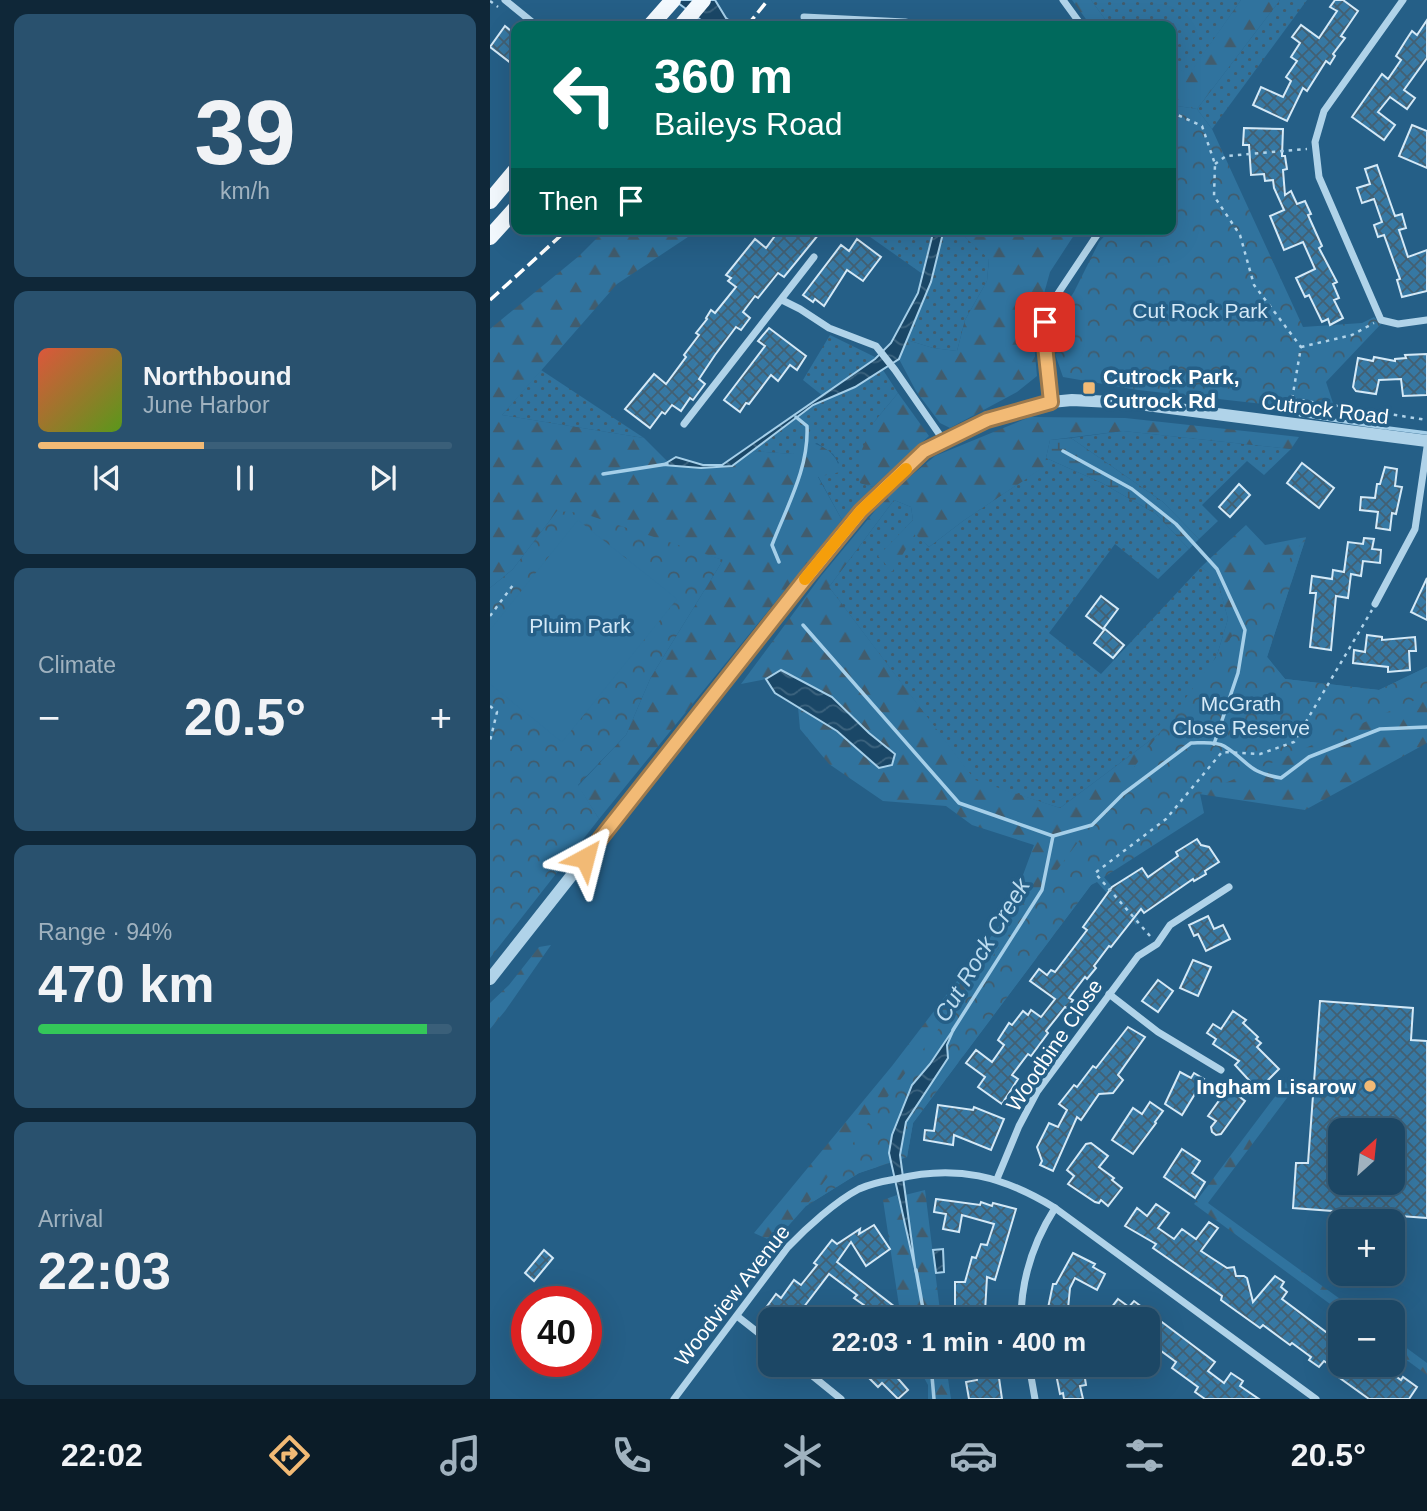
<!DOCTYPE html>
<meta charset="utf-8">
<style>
body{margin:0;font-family:Arial,sans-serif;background:#29516e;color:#f1f3f6;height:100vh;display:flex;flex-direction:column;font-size:26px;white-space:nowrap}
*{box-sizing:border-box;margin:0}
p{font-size:23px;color:#a0b2bf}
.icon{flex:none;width:38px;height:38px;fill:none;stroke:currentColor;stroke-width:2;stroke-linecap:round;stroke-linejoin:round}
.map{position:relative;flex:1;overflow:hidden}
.drawer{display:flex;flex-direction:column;gap:14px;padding:14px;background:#0f2738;width:490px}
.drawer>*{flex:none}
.guide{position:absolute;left:21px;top:21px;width:665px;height:214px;border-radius:14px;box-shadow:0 7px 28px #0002,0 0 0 2px #3a5f79;background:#00695c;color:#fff;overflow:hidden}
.needle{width:46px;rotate:27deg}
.controls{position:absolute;left:838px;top:1118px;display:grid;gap:14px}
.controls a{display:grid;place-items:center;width:77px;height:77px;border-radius:14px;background:#1c4765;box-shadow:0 7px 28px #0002,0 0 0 2px #3a5f79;font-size:35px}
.speed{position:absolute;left:21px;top:1286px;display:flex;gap:14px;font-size:35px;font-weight:700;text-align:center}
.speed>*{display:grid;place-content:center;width:91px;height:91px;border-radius:50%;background:#1c4765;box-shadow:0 7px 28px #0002,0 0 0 2px #3a5f79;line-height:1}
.speed .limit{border:10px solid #d22;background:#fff;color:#111}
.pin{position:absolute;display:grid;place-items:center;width:60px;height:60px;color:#fff;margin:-30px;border-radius:14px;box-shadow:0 4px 10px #0006}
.me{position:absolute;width:77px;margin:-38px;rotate:38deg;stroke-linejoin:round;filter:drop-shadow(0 0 5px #0008)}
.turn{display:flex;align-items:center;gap:24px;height:147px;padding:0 28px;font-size:32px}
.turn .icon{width:91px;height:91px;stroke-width:2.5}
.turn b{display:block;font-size:49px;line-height:60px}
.then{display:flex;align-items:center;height:66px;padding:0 28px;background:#0003;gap:14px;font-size:26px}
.big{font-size:52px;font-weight:600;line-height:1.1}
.drawer .tile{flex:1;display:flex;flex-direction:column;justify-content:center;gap:10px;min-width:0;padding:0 24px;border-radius:14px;background:#29516e}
.drawer .dial{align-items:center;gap:0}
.dial b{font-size:91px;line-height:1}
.song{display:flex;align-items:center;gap:21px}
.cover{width:84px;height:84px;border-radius:10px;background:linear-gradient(135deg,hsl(10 70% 55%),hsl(90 70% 35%))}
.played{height:7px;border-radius:4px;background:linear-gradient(90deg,#f2ba75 40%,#3a5f79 40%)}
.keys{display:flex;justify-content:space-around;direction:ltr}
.heat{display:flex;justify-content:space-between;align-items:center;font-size:38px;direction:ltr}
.charge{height:10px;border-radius:5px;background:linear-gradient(90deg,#34c759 94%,#3a5f79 0)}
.trip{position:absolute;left:268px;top:1307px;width:402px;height:70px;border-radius:14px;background:#1c4765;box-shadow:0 7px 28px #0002,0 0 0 2px #3a5f79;font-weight:600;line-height:70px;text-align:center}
.dock{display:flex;height:112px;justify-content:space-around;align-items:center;background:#0b1c28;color:#a0b2bf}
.dock .icon{width:49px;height:49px}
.dock .current{color:#f2ba75}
.dock b{font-size:32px;color:#f1f3f6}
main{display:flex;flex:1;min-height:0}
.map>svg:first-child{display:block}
</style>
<main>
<section class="drawer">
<div class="tile dial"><b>39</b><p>km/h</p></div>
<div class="tile">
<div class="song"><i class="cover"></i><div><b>Northbound</b><p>June Harbor</p></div></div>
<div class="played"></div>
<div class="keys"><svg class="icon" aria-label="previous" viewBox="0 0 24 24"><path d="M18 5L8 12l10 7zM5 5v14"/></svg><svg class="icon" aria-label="pause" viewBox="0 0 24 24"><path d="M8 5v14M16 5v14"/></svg><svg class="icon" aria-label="next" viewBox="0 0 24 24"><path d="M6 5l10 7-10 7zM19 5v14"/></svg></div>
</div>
<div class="tile"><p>Climate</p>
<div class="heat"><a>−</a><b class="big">20.5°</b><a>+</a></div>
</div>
<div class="tile"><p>Range · 94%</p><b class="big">470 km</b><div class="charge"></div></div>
<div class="tile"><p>Arrival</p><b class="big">22:03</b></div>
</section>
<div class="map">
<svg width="937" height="1399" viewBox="0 0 937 1399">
<defs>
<pattern id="grass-dots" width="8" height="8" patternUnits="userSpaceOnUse" patternTransform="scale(1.75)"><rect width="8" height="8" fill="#30739e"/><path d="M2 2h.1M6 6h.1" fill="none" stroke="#415c6d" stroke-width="1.8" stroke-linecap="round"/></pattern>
<pattern id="forest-firs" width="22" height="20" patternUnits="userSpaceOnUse" patternTransform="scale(1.75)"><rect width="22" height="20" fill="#30739e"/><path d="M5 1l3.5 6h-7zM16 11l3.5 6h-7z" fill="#415c6d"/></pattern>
<pattern id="wetland-marsh" width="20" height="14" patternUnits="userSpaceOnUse" patternTransform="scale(1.75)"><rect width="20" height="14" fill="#30739e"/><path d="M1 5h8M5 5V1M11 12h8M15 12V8" fill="none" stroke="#415c6d"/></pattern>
<pattern id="park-crowns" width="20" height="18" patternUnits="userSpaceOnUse" patternTransform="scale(1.75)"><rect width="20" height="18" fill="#30739e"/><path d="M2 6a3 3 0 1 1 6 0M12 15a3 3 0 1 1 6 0" fill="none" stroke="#415c6d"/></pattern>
<pattern id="water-waves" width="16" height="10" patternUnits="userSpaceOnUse" patternTransform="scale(1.75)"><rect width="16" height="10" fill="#1a4767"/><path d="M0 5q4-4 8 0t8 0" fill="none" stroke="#3c637e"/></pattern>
<pattern id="building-cross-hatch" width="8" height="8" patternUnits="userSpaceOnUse" patternTransform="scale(1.75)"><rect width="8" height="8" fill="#3678a3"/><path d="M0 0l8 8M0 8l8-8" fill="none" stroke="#426073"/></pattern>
</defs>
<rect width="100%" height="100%" fill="#255f87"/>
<g fill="url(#grass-dots)">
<path d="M601,0H751L699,75L681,65V26H620Z"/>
<path d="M790,0H817L722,129L707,109Z"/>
<path d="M380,229H434L441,235L434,275L376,234Z"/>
<path d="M454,229H466L499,258L497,281L475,320L467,351L443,348L417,340L441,282Z"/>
<path d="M340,335L387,358L333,396L313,380Z"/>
<path d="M51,370L154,438L12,415Z"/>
<path d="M393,370L408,393L384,422L370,483L383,487L352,520L328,476L349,463L343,454L327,443L303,454L262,451L323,405L365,387Z"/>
<path d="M633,431L801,449L774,475L757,461L712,505L728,521L709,539L673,502L581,438Z"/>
<path d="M556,458L612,483L666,514L699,549L668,579L625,544L559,633L611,674L711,567L727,578L738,619L728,652L704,701L686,721L570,808L485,781L339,587L404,500L421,507L423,520L389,556L425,533L439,547L473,521L553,467Z"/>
</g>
<g fill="url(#forest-firs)">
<path d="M582,0H601L620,26H601Z"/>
<path d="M751,0H790L707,109L681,105V65L699,74Z"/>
<path d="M116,229H210L127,284L12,415L154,438L178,462L175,464L231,468L242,466L262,451L303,454L311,441C329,443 348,451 350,472L328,477L352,520L109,819L88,786L136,735L161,677L233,560L67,511L23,569L0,588V329L89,256Z"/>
<path d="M466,229H588L560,272L543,333L547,376L527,392L460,428L450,423L426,391L409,359L417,340L443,348L467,351L475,320L497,281L499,259Z"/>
<path d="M408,393L439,436L383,487L370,483V454L384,422Z"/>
<path d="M540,417L635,418L809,437L801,449L633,431L560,440L554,467L473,521L439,547L425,534L402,572L388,556L423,520L421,507L404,500L339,587L485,780L570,808L686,721L704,701L728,652L738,619L727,579L711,567L756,525L775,545L816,537L777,657L795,679L889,690L937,667V743L815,810L709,794L601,885L423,1123L417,1157L369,1173L316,1206L284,1242L264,1233L402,1066L519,913L544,845L482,825L456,806L393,801L339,764L310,729L308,707L347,731L389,768L405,753L291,670L276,679L251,684L331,576L398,495L445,456Z"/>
<path d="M61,945L15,1011L0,1029V1003L19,985L49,947Z"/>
<path d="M796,1082L800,1094L718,1203L868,1312H851L704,1204Z"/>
<path d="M435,1190L451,1319H411L393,1200L407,1195L423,1258L415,1195Z"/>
<path d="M903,1338L937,1363V1375L903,1350Z"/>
<path d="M427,1365H456L461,1399H438V1385Z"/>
</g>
<path fill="url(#wetland-marsh)" d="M581,438L673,502L709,539L699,549L666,514L612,483L556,458L560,440Z"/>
<g fill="url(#park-crowns)">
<path d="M681,105L707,109L722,129L813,327L872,323L884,317L891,324L836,382L843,403V412L648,390L573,377L565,354L566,319L584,292L609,242L621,229H681Z"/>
<path d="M67,511L92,513L233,560L161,677L136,735L88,785L109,819L0,958V588L23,569Z"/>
<path d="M816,537L777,657L795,679L889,690L937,667V691L923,701L710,794L714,813L614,877L649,920L646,925L607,882L601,885L423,1123L417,1157L369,1173L316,1206Z"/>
</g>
<path fill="#30739e" d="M88,520L187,599L72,742L0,684V630Z"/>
<g fill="url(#water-waves)" stroke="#a5cfe9" stroke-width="2">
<path d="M184,0H225L236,18L246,26H219Z"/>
<path d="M444,229H454L441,282L409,359L365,387L323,405L242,466L211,468L173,465L186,457L213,465H232L385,359L401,343L428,293Z"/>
<path d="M291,670L342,697L379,733L405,754L402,765L389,768L347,731L285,693L276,679Z"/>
<path d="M465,1027L457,1045L458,1058L416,1122L410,1155L426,1273L399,1153L402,1135L422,1085L440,1064Z"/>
<path d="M453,1249L454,1272L446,1273L443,1250Z"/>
</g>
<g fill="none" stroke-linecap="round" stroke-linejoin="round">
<g stroke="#a5cfe9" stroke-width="3.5">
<path d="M810,415L896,428"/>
<path d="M898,428L937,433"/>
<path d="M573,451L642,489L686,524L727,569L755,630L748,673L724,744"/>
<path d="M113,474L177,464"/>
<path d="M289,562L282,545C297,506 319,468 317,426L306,417"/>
<path d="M313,625L469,803L563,836L552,890L463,1030"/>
<path d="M563,836L602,825L633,794L701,743C710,743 726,741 734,746C760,762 756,772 791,778L819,757L890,729L937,727"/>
<path d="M426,1270L435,1320"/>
<path d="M441,1365L444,1399"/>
</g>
</g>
<g fill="url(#building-cross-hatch)" stroke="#d4e9f7" stroke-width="2" fill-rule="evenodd">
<path d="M845,0H853L868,11L851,36L855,38L843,54L845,56L840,64L836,61L817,91L813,88L797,121L763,105L771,87L793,97L801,81L796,77L807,61L801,57L810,43L802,37L811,25L829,38L847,11L840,7Z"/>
<path d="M937,20V58L914,90L925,98L917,109L900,97L888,112L905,125L894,140L862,117L892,74L898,79L911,60L906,56L916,40L922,31L927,35Z"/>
<path d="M15,26L26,35V67L0,47Z"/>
<path d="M922,125L937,131V168L909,156Z"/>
<path d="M754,128L793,129L792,156H795L797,169L793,170L795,195L801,191L807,204L815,201L821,214L818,215L832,246L829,248L847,282L843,284L849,298L844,300L853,318L840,325L838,319L832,322L819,295L815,297L806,278L825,269L813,242L794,250L780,216L794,210L784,188L783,180L775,181L774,174L761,175L759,145H753Z"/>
<path d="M887,165L905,216L912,214L916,228L909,230L918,257L937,250V291L912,297L907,280L910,279L894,235L888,237L884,225L892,222L884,199L872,203L867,188L880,184L875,169Z"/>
<path d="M290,229H333L294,277L288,273L268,298L265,296L253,312L260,318L251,330L246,327L225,355L209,379L215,384L203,400L200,398L191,411L182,405L175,414L172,412L160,428L135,409L164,374L176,384L196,357L194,355L209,335L206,333L217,319L216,318L221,310L225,313L246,287L238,281L241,278L236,275L265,239L276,248Z"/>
<path d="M367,239L391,257L373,281L357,270L334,306L325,299L323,302L313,295L351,245L359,251Z"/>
<path d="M279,328L316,356L307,370L300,365L288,381L281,375L259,404L256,403L250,412L234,400L275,346L268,341Z"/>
<path d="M937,354V395L913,396L911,379L889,380L886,394L866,391L863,387L868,358L883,361L884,357L905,361V359L916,358L915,355Z"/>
<path d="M812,463L844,488L829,508L797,483Z"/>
<path d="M895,467L907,469L905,486L912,487L906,514L902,513L900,530L886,528L888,512L870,510L871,497L885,498L887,484H890Z"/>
<path d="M749,484L760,495L740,517L729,507Z"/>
<path d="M874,538L884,539L882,549L891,550L890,563L873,561L871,576L861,574L858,598L846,596L841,650L820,647L826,593H820L822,576L842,579L843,570L854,572L858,542L873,544Z"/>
<path d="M937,578V620L921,612Z"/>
<path d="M611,596L628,609L613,629L596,616Z"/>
<path d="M615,629L634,645L623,658L604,643Z"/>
<path d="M877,635L892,637V640L925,637L926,651H919L920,670L898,672V667L863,663L864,650L875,652Z"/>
<path d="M707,839L711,845L719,847L729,862L715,871L716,874L704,881L703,879L654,913L651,909L621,947L619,946L604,966L606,968L597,979L595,977L579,998L583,1000L577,1008L575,1007L556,1031L558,1033L541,1056L538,1054L522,1075L528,1079L512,1104L488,1087L495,1077L476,1063L486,1050L502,1062L514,1045L508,1040L519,1023L522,1025L533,1011L538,1015L541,1010L551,1017L565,999L540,981L549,969L557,975L561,970L565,972L597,930L593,927L622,887L652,868L658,877L688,856L686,852Z"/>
<path d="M718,916L724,929L733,925L740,939L716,951L708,934L704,936L699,925Z"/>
<path d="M703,960L721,967L708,996L690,988Z"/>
<path d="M668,980L683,991L668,1012L652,1001Z"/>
<path d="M830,1001L923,1008L921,1040L937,1041V1218L803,1208L806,1163H818ZM850,1130H903V1183H850Z"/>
<path d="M743,1011L756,1020L753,1023L768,1037L766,1039L771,1043L767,1047L789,1069L768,1090L745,1065L749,1061L723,1044L726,1039L717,1033L723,1024L731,1029Z"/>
<path d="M638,1027L655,1037L628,1075L633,1080L623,1093L609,1094L591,1120L587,1117L563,1171L550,1165L552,1161L547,1147L559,1123L568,1127L577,1110L569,1104L584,1085L587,1087L603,1066L606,1068Z"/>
<path d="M690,1072L701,1078L704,1073L714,1079L692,1115L675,1104Z"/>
<path d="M738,1088L755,1101L731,1134L726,1135L722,1132L721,1127L726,1121L718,1116Z"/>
<path d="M660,1102L673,1111L665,1122L666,1123L643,1154L622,1140L643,1108L652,1114Z"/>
<path d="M448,1105L483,1110L484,1107L514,1119L501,1150L464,1135L463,1145L434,1140L435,1130L444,1131Z"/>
<path d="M601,1143L618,1156L609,1167L624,1178L622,1180L632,1188L618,1206L611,1200L609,1203L605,1202L578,1184L584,1176L577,1170L596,1144Z"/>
<path d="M692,1149L710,1161L702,1173L715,1182L705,1198L674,1177Z"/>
<path d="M446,1199L490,1205L491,1202L502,1206L503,1203L526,1209L505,1280L497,1277L495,1312H465V1282H475L482,1257L486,1258L491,1244L497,1245L504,1224L472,1215L469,1232L453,1229L456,1214L444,1212Z"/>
<path d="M666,1204L679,1213L668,1228L684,1239L692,1229L706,1239L719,1222L728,1228L711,1251L737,1268L744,1267L746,1276H754L757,1278L763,1302L785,1276L794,1282L791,1287L797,1292L792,1299L836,1332H840L850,1339L843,1349L850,1355V1365H890L911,1380L913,1377L927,1387L919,1399H879L847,1376L850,1372L834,1361L829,1367L819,1360L821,1357L802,1343L800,1345L773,1325L770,1328L742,1308L731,1300L732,1296L663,1248L666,1244L635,1226L647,1208L657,1216Z"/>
<path d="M384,1225L400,1249L376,1266L361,1242L347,1262L405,1307L395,1320L364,1298L367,1295L339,1274L310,1312L320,1320H288L275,1309L286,1294L291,1298L304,1280L311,1285L327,1265L324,1263L342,1240L347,1244L370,1229L369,1234Z"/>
<path d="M54,1250L63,1258L44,1281L35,1273Z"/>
<path d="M583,1253L605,1264L603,1267L615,1274L607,1290L585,1278L580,1288L577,1319L559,1317L561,1308H558L563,1284H566Z"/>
<path d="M628,1299L639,1307L644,1301L725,1362L718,1371L734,1383L741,1373L753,1381L750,1386L769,1399H715L705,1392L708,1387L682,1368L686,1362L671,1351L665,1359L658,1354V1320H630L618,1312Z"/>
<path d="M366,1365H403L408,1370L404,1374L418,1390L408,1399L392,1383L388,1387Z"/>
<path d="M583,1366H593L596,1385L590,1386L593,1399H574L573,1393L570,1394L565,1369Z"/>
<path d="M508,1371L512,1399H479L476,1382L487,1380V1374Z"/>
</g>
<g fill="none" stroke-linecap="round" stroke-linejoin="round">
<g stroke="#b0d3e9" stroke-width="2.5" stroke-dasharray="3.5 5" stroke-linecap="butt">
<path d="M0,1L8,7"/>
<path d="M681,112L712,126L725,164L724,196L750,235L764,285L811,347L800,411"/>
<path d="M725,164L736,156L817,149"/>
<path d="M811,347L862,335L884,323"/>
<path d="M803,399L937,420"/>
<path d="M0,616L23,585"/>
<path d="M0,706L7,712L0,741"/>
<path d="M660,936L605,873L676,819L732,752L770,754L804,742L882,610"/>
</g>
<g stroke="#b0d3e9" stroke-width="7">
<path d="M15,0L47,26"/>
<path d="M573,0L592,26"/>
<path d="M913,0L834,111L825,142L829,177L891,320L908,324L937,320"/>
<path d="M314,17L415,22L436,26"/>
<path d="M292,300L310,309L339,328L386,346L405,370L454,441"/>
<path d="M561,402L554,336L559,307L611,229"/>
<path d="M194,424L324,257"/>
<path d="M885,604L925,529L937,447"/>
<path d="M619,994L668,1032L731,1070"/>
<path d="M507,1179L529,1126L547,1092L648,956L667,944L680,925L739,887"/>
<path d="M247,1316L280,1342"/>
<path d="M531,1320C531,1280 544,1241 565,1208"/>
<path d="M309,1365L351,1399"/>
<path d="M539,1365L545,1399"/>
<path d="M184,1399L298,1247C316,1228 346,1201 369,1189C380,1184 394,1181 406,1179C466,1164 513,1176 565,1208L826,1399"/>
</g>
<path stroke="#b0d3e9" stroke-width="12" d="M0,979L316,578L371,511L434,451L516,413L561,402L582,400L641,403L937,441"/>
<g stroke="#f3f9fe" stroke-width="16">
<path d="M160,26L183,0"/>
<path d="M191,26L213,0"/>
<path d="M0,201L26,170"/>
<path d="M0,237L26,208"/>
</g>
<g stroke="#fff" stroke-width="3.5" stroke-dasharray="12 5" stroke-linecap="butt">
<path d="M257,26L278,0"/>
<path d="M0,300L78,229"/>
</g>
</g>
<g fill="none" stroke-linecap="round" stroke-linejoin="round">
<defs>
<path id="route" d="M95,858L316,578L371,511L434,451L497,420L561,402L554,336L555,322"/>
</defs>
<use href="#route" stroke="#9d794c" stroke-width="18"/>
<use href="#route" stroke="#f2ba75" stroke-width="12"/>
<path stroke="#f59e0b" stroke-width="12" d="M315,579L371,511L416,469"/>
</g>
<g fill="#f2ba75" stroke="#255f87" stroke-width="2.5">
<rect x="592" y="381" width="14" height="14" rx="3.5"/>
<circle cx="880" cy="1086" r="7"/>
</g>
<g text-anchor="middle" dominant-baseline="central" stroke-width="7" stroke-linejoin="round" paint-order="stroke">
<g font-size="21" fill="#d4e9f7" stroke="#255f87">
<text x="710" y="310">Cut Rock Park</text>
<text x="90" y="625">Pluim Park</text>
<text x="751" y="703">McGrath<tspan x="751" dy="24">Close Reserve</tspan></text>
</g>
<g font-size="21" font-weight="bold" fill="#fff" stroke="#255f87" text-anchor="start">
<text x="613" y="376">Cutrock Park,<tspan x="613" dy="24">Cutrock Rd</tspan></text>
<text x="866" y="1086" text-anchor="end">Ingham Lisarow</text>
</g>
<g font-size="21" fill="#fff" stroke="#255f87">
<text transform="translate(835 409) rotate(7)">Cutrock Road</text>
<text transform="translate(564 1045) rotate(-56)">Woodbine Close</text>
<text transform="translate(242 1295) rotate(-52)">Woodview Avenue</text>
</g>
<g font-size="23" font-style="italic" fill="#bcdcf0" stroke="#255f87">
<text transform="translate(492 950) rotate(-59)">Cut Rock Creek</text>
</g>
</g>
</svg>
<div class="controls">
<a><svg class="needle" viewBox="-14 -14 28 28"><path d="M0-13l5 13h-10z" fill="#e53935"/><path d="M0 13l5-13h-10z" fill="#a0b2bf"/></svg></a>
<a>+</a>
<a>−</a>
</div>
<div class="speed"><div class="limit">40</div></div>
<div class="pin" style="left:555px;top:322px;background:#d93025"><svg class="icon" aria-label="arrive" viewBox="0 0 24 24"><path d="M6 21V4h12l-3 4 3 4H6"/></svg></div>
<svg class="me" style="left:95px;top:858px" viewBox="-20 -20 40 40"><path d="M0-17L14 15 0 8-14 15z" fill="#f2ba75" stroke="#fff" stroke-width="4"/></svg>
<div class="trip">22:03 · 1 min · 400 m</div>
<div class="guide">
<div class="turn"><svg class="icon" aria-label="left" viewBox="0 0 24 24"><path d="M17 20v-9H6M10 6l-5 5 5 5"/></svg><div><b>360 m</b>Baileys Road</div></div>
<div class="then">Then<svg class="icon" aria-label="arrive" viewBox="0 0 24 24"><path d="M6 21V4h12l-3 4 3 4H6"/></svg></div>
</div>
</div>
</main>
<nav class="dock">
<b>22:02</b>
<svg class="icon current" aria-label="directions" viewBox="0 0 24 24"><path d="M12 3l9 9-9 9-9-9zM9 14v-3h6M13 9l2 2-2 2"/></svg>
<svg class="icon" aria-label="music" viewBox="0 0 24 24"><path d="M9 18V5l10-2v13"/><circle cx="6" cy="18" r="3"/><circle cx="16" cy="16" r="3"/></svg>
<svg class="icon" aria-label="phone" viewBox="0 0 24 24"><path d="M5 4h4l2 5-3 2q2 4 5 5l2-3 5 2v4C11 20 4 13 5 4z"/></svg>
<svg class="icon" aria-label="climate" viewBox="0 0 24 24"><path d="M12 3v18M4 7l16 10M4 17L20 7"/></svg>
<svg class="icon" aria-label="car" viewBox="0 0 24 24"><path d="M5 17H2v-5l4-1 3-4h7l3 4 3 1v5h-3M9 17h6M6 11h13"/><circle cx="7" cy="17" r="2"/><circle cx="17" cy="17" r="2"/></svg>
<svg class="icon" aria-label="filters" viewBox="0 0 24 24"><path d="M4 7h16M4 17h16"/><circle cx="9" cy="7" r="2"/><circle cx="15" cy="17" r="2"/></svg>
<b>20.5°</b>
</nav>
